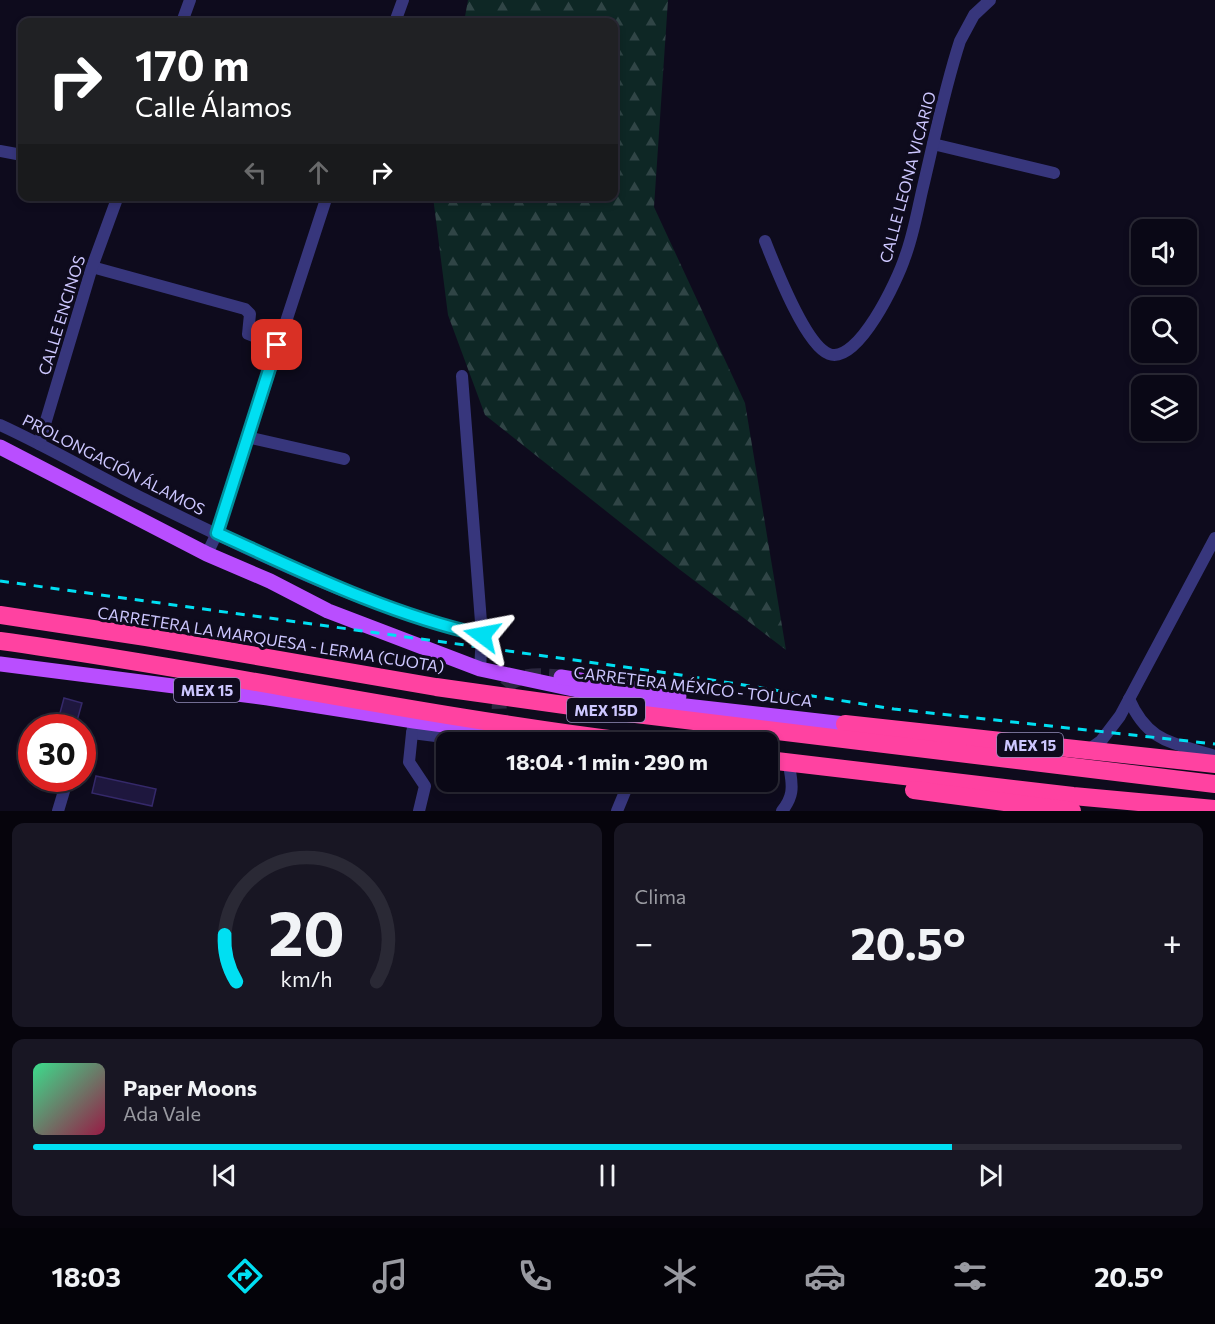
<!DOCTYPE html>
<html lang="es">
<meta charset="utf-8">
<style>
body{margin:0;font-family:Commissioner,sans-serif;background:#181623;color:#f1f3f6;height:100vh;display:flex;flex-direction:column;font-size:22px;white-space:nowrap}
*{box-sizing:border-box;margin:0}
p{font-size:20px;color:#999aa1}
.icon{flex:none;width:33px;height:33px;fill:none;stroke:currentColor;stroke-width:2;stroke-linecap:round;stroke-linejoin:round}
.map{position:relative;height:811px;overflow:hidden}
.panel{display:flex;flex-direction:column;gap:12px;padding:12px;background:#06040c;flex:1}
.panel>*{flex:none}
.banner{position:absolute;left:18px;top:18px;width:600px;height:183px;border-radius:12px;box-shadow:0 3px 9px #0003,0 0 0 2px #2a2935;background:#202124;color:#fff;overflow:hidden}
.fabs{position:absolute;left:1131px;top:219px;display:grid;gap:12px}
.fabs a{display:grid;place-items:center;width:66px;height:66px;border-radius:12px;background:#0a0816;box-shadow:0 3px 9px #0003,0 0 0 2px #2a2935;font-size:30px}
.speed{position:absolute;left:18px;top:714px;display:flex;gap:12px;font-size:30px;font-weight:700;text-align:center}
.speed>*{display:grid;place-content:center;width:78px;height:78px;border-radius:50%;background:#0a0816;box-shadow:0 3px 9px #0003,0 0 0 2px #2a2935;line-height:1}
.speed .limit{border:9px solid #d22;background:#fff;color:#111}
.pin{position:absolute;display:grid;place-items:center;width:51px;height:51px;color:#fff;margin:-26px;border-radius:12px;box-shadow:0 3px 9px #0006}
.me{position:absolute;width:66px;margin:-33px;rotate:283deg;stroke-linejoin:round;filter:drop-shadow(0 0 4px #0008)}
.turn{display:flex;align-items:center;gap:21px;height:126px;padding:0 18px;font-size:27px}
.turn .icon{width:78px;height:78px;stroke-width:2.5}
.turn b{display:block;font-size:42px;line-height:51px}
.lanes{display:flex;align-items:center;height:57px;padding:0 18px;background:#0003;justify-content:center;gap:30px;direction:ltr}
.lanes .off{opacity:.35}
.big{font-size:45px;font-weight:700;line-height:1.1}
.panel .card{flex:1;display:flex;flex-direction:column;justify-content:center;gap:9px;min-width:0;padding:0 21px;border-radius:12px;background:#181623}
.panel .dial{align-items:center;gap:0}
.dial svg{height:156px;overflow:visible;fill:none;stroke:#2a2935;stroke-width:7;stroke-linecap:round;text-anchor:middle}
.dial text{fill:#f1f3f6;stroke:none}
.song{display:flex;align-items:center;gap:18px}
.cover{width:72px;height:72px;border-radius:9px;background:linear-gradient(135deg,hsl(150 70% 55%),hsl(340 70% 35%))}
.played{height:6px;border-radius:3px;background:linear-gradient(90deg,#00dff2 80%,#2a2935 80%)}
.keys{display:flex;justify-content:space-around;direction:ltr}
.heat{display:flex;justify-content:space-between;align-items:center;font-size:33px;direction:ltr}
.panel .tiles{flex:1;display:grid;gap:12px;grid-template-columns:1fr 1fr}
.card:last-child{grid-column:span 2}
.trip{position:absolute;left:436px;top:732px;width:342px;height:60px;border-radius:12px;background:#0a0816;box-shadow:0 3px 9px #0003,0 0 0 2px #2a2935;font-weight:700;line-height:60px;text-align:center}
.tabs{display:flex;height:96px;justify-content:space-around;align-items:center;background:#040309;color:#999aa1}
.tabs .icon{width:42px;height:42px}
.tabs .selected{color:#00dff2}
.tabs b{font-size:27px;color:#f1f3f6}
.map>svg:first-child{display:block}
</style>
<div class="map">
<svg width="1215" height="811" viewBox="0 0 1215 811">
<defs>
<pattern id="forest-firs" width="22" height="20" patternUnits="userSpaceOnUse" patternTransform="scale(1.5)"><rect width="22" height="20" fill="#0e2725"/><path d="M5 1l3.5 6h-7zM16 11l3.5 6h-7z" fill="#304546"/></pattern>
</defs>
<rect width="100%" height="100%" fill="#0e0b1d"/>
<path fill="url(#forest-firs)" d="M468,0H668L654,207L745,403L786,650L679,569L485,415L448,315L433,197L614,196V22H464Z"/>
<g fill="#1e173e" stroke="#35296a" stroke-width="1.5">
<path d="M64,698L82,703L75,728H56Z"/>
<path d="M96,776L156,789L152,806L92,793Z"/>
</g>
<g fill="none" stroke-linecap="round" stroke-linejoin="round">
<path stroke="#2b273f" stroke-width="15" stroke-dasharray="15 8" stroke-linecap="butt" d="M507,730C494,714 497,686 518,679C532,674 546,676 561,677"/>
<g stroke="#37367c" stroke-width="12">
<path d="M182,22L190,0"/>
<path d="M395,22L403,0"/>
<path d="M933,144L1054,173"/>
<path d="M0,151L22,155"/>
<path d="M765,241C775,266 805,345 829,354C858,365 898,279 905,257C913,236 917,213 922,191C934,141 944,90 960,41L974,15L990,0"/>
<path d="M92,267L245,309L250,314L248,334L277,345"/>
<path d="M462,376L482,635L480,669"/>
<path d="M0,425C48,447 94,474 142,498C250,551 363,608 482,635"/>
<path d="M247,437L344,459"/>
<path d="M39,444L92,267L118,196"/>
<path d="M207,554L217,533L327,196"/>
<path d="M1129,699C1148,743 1173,742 1215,756"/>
<path d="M413,728L412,733L483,742"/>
<path d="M412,733L409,762L425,786L419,811"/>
<path d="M1087,751L1101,741L1120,716L1215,538"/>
<path d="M58,811L64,791"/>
<path d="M617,811L629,782"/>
<path d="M782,811C793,797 793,788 790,771"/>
</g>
<g stroke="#b94eff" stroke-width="15">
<path d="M0,447L207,554L270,581L328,611L480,669L615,698L845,724"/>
<path d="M0,664L268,698L414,721L547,739"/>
<path d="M561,677L679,696"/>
</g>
<g stroke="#ff42a1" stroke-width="18">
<path d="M845,724L1215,764"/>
<path d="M768,760L1073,796L1215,809"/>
<path d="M914,790L1072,811"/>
</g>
<path stroke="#00dff2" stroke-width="3" stroke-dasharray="9 8" stroke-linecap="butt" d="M0,581L668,673L894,709L1215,744"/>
<g stroke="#ff42a1" stroke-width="18">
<path d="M0,615L146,637L436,687L586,708L1215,784"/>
<path d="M0,641C212,670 421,716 633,742"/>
</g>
</g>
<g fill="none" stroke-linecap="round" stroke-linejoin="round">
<defs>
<path id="route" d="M277,345L217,533C303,572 388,614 482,635"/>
</defs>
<use href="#route" stroke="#00919d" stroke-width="15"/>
<use href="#route" stroke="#00dff2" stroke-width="10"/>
</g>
<g text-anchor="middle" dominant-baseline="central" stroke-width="6" stroke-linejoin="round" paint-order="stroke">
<g fill="#0e0b1d" stroke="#948fbb" stroke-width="1.5">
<rect x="174" y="678" width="66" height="24" rx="4.5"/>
<rect x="567" y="698" width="78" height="24" rx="4.5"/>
<rect x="997" y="733" width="66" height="24" rx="4.5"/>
</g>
<g font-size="15" font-weight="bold" fill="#cdc7ff">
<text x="207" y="690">MEX 15</text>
<text x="606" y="710">MEX 15D</text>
<text x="1030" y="745">MEX 15</text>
</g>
<g font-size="16" fill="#cdc7ff" stroke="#0e0b1d">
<text transform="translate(907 177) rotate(-75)">CALLE LEONA VICARIO</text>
<text transform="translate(61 315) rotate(-73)">CALLE ENCINOS</text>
<text transform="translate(114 464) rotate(27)">PROLONGACIÓN ÁLAMOS</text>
<text transform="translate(271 639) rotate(9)">CARRETERA LA MARQUESA - LERMA (CUOTA)</text>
<text transform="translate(693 686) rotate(7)">CARRETERA MÉXICO - TOLUCA</text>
</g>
</g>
</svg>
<div class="fabs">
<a><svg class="icon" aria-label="sound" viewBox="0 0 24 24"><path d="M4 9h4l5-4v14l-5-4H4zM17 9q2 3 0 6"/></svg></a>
<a><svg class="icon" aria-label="search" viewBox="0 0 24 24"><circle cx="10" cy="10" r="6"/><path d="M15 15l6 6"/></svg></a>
<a><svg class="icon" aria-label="layers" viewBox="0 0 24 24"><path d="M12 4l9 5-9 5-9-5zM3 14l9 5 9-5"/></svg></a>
</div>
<div class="speed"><div class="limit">30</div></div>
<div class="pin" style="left:277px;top:345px;background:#d93025"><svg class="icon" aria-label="arrive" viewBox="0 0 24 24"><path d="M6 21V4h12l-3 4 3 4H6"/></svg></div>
<svg class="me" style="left:482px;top:635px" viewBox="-20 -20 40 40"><path d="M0-17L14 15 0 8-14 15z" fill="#00dff2" stroke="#fff" stroke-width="4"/></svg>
<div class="trip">18:04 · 1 min · 290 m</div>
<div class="banner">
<div class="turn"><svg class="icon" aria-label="right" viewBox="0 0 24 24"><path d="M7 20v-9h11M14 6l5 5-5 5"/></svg><div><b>170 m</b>Calle Álamos</div></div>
<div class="lanes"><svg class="icon off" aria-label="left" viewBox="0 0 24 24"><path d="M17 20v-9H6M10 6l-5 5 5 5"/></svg><svg class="icon off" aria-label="ahead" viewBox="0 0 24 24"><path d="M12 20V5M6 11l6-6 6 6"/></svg><svg class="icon" aria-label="right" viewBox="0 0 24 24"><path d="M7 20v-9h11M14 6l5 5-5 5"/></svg></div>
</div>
</div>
<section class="panel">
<div class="tiles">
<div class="card dial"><svg viewBox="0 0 100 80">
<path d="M14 69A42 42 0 1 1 86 69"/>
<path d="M14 69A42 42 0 0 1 8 45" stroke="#00dff2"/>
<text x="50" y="56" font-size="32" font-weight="700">20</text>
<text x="50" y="72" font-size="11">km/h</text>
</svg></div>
<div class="card"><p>Clima</p>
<div class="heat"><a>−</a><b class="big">20.5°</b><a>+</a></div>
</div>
<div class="card">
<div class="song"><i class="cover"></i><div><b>Paper Moons</b><p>Ada Vale</p></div></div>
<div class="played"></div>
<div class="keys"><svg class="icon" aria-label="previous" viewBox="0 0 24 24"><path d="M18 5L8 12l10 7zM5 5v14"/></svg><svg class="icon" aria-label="pause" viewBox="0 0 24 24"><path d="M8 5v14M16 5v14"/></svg><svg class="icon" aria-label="next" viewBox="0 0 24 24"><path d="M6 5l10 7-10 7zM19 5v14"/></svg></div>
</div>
</div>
</section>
<nav class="tabs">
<b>18:03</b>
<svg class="icon selected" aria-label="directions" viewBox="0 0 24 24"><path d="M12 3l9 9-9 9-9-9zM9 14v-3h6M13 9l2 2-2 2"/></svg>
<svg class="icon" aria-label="music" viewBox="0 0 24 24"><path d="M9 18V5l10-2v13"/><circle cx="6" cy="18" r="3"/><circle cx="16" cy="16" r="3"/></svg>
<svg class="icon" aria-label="phone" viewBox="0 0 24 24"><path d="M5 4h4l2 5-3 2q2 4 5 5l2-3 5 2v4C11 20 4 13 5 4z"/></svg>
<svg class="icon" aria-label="climate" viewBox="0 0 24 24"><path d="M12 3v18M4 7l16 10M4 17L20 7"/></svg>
<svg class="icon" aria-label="car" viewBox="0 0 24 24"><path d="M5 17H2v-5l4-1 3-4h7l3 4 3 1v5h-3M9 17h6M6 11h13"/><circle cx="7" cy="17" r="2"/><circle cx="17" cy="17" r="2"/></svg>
<svg class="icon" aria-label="filters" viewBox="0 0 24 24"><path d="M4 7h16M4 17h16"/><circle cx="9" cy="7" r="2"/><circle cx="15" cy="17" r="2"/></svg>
<b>20.5°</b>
</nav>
